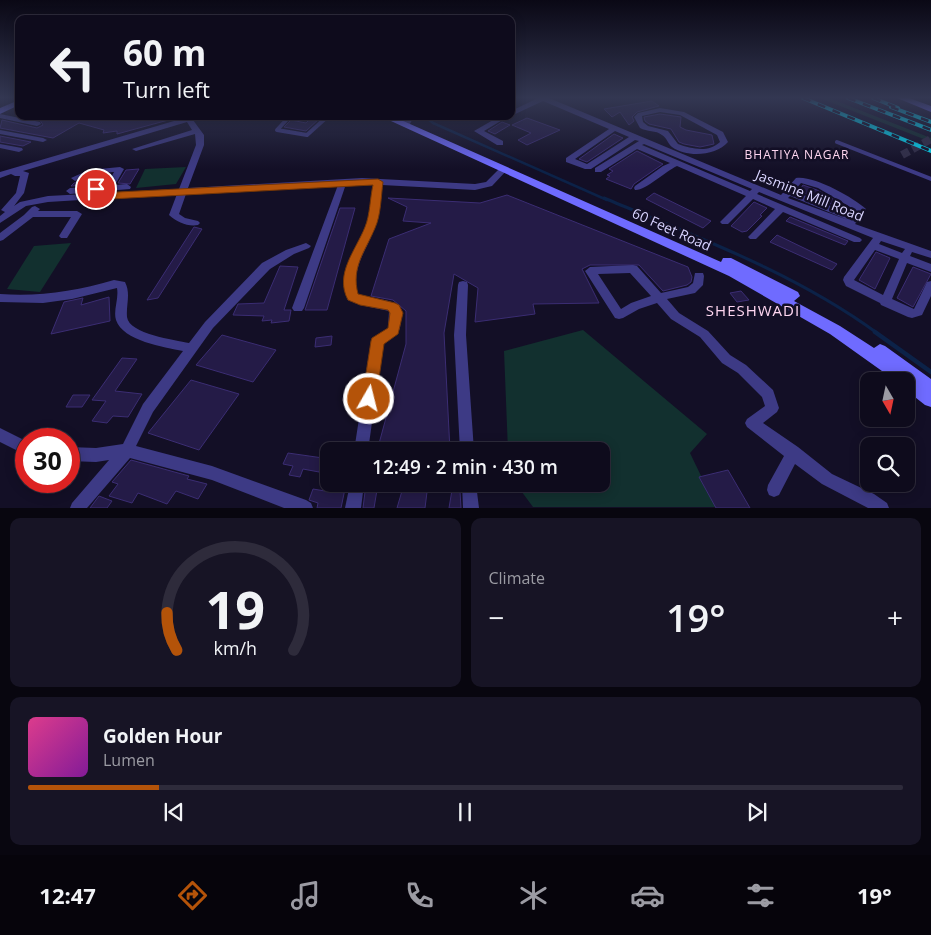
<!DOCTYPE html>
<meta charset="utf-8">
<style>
body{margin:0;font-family:"Open Sans",sans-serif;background:#171425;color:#f1f3f6;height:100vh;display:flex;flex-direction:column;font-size:19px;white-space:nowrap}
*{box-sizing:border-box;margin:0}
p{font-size:16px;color:#9b9ba3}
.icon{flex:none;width:28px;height:28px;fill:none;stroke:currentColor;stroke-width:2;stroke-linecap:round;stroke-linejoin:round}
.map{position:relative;height:508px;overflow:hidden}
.side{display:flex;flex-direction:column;gap:10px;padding:10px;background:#08060f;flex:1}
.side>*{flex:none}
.hud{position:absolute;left:15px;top:15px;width:500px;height:105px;border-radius:10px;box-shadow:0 2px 12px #0003,0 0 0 1px #2e2b3b;background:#0e0b1c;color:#f1f3f6;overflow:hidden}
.needle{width:32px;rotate:171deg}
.fabs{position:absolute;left:860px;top:372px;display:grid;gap:10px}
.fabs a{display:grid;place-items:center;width:55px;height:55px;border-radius:10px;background:#0e0b1c;box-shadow:0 2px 12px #0003,0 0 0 1px #2e2b3b;font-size:25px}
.speed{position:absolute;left:15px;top:428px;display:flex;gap:10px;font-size:25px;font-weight:700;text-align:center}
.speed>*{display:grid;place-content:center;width:65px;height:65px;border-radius:50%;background:#0e0b1c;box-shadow:0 2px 12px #0003,0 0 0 1px #2e2b3b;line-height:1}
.speed .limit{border:8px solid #d22;background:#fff;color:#111}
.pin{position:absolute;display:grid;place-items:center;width:42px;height:42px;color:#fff;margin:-21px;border:2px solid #fff;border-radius:50%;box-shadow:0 1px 5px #0007}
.me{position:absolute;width:55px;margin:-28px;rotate:8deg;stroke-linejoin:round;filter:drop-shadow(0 0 4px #0008)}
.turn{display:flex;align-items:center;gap:18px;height:105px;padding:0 25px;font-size:22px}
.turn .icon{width:65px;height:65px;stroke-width:2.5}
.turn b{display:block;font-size:35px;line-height:42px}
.big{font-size:38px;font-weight:600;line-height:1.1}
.side .widget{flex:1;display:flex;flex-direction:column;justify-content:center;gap:8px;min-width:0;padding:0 18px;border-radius:10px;background:#171425}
.side .dial{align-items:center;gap:0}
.dial svg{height:130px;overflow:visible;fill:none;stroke:#2e2b3b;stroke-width:7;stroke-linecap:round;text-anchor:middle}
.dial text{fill:#f1f3f6;stroke:none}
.song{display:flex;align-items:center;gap:15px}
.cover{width:60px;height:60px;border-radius:8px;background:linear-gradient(135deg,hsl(330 70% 55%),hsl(290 70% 35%))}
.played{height:5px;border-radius:2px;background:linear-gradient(90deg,#b45309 15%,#2e2b3b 15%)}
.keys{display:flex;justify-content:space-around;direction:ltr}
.heat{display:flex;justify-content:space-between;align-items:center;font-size:28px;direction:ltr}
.side .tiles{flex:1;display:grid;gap:10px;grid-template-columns:1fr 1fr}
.widget:last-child{grid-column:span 2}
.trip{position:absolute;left:320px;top:442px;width:290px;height:50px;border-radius:10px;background:#0e0b1c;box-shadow:0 2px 12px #0003,0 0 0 1px #2e2b3b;font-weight:600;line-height:50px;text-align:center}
.tab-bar{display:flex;height:80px;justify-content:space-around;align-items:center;background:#06040b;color:#9b9ba3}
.tab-bar .icon{width:35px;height:35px}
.tab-bar .selected{color:#b45309}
.tab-bar b{font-size:22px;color:#f1f3f6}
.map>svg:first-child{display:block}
</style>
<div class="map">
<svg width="931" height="508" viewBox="0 0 931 508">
<rect width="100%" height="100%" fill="#130f26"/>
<g fill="#12302f">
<path d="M820,98H829L931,138V142Z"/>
<path d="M186,167L176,184L136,188L145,169Z"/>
<path d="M71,243L40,292L7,289L34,246Z"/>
<path d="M583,330L707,434L690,453L716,507H533L516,484H601V451H508L504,351Z"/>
</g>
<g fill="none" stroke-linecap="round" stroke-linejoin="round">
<path stroke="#0c2248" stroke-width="2.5" d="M425,116L433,123L607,200"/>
<path stroke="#0c2248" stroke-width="3" d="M604,198C697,237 795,273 877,333"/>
<path stroke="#0c2248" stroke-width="4.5" d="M875,332L931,372"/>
</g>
<g fill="#241b47" stroke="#3b2d73">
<path d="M652,101L659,106L637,112L632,117L634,121L629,125L620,112L612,117L604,109Z"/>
<path d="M660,114L681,117L680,127L686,130L712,135L714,144L700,147L684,144L679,142L671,129L649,124L645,121L644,117Z"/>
<path d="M21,116L104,119L109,116H183L117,134V131L103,133L104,130L79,123L53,138L0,128L2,120L37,128L43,125L40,120Z"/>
<path d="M313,116H322L306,131L284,127L291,120L306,123Z"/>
<path d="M527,118L560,130L527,145L518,140L531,133L512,125Z"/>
<path d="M502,122L510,125L495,134L488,131Z"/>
<path d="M614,134L623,138L587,162L579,159Z"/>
<path d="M0,136L31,142L23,146L0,142Z"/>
<path d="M637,151L663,164L634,184L631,189L606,179L610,176L607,175L613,171L609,169Z"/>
<path d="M139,169L130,184L118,183L126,170Z"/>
<path d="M111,174L105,184L71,186L74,183L91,176Z"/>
<path d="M803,185L817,190L854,211L853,213L799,191Z"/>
<path d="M654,193L711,221L703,228L646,199Z"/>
<path d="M507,195L688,267L692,277L691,282L687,285L663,291L639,265H590L582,269L599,303L533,304L535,314L475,322L478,288L454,274L444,333L450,451H377L406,344V311L393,300L371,296L389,239L431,223L403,221L407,207L388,198L480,203Z"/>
<path d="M754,202L767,208L760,215L762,216L747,231L742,232L731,226Z"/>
<path d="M340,208H355L327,310H305Z"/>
<path d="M790,217L848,241L845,245L786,221Z"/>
<path d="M194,227L202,229L158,298L147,300Z"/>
<path d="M777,235L837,264L832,270L770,242Z"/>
<path d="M876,252L890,258L875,289L859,280Z"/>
<path d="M280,266L298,267L284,310H291L289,321L271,323L272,320L262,321L264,316L233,315L238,304L264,303Z"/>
<path d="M913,267L931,274L913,307L897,298Z"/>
<path d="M741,291L749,300L737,302L730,293Z"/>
<path d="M109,297L110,321L51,334L64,302L83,298L81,305Z"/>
<path d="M222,335L276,350L253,382L196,365Z"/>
<path d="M332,336L331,345L315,347L316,338Z"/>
<path d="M122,358L137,359L115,391L142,394L128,417L113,416L107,423L92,421L106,401L92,400Z"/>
<path d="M191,380L239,394L199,450L148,433Z"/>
<path d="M73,395H90L82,407H66Z"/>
<path d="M288,453L323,458L319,472L303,469L300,477L289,475L293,466L283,464Z"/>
<path d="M131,460L189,476L187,479L207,484L198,499L176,491L167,504L138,493L132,503L109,496L118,484L112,482Z"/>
<path d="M728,470L750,508H716L699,477Z"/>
<path d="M333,484H346L341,508H317L318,503L309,500L313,489L331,492Z"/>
<path d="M366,484H378L374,508H363Z"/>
<path d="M404,484H428L425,508H397Z"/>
<path d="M452,490L460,491L461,508H449Z"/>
<path d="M99,496L112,501L107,508H90Z"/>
</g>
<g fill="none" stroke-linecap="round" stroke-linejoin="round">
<path stroke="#312d47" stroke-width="8" stroke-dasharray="8 4" stroke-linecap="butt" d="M902,155L931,139"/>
<g stroke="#3d3a85" stroke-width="4">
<path d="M290,116L277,130L307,135L328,116"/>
<path d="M837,142L931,179"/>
</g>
<g fill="#3d3a85" fill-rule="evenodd">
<path d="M538,98H549L781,195L796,178C813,175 853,197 866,209L865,213L855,224L931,251V258L912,252L910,256L931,264V272L907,263L892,299L914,309L927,282L931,281V296L922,315L912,318L908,317L881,305L880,303L846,286L843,280L844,277L873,238L759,192L757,194L860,238L862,240L860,242H854L783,212L756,239H750L748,237L750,235L775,209L753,199L728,224H722L720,222L746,196L677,166C666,171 645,191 635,190L634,188L635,186L663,166L670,163L637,149L601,172H595V168L639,141L635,140L591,169H585L566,162V158L609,129L543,101L511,116V111ZM615,131L629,137L587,164L575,159ZM644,144L752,189L750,191L642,145ZM801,183L818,188L857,211L853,215L794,191ZM790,196L848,220L788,198ZM881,241L905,249L902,253L879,244ZM875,250L899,259L883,295L854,280Z"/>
<path d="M660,108L684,112L723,132L728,142C716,156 687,158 672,147C668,144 667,138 662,135C656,130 647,132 640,128L634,117L638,113ZM660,112L680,115L717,135L720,142C708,153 692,149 678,144L668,131L648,126L643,122L642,116Z"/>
<path d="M0,114L40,122L41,124L37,126L0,118Z"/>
<path d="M191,116H202L193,120L204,135V145L188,188L362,178L475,184L486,182L500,168H503L507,170L492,186L475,190L382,185C381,198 380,211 376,224C367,252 352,263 357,295C370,301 392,296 401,309C400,332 403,331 383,344L368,451H354L371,341L373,338L388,329L389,311L360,305L348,300C335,273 358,247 367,223C371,210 372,197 373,184H346L304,308L302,311H294L292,308L338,185L186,194L179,214L185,218L198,221L200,223L198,225C188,227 177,222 169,215L177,194L48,202L26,206L0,223V216L5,212L1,210L16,193L20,176H15L11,174L0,178V172ZM187,122L192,130L132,149L136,151L195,134L196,145L179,189L48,196L20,202L14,206L24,193L29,173L23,171Z"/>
<path d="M407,116H414L410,124H407L403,122Z"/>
<path d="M500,116H509L484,131L503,141V145H497L474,131Z"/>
<path d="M0,130L43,138L47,140L43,142L0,134Z"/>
<path d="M0,144L22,148L23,150L19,152L0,148Z"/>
<path d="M120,167L124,169L115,185L127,184L131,187L130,189L70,194L66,191L70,188L106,186L114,172L91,174L75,181L71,178L89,170Z"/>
<path d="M35,206L40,209L38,211H77L82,214L67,238H61L59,236L71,217H33L3,240L0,241V233L24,215L32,207Z"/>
<path d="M306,243L311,246L309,248L294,254L270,269L213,328L153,412L136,446L212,466L306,500L311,503L313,508H284L212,480L130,458L87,508H70L72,503L109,460L96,462L69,461V447L96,448L123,444L143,404L183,351C164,347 123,341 116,320C113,310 119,299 117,288L72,299L43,303L0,302V294C39,297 76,291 114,280L125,282C131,294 126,304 127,317C129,334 175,340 189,343L205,322L262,263L286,250Z"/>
<path d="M633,265L637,266L661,293L688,287L693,283L695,273H703L704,276L703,285L695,293L667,299L679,313L708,331L730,355L746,365L773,390L779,408L777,412L763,423L798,447L832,474L874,494L887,503L889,508H868L822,484L795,464L779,495L774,497L769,495L767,490L768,485L784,456L747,427L745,423L747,419L765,406L762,397L738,373L722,363L700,337L671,319L657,303L639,309L623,318L619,319L615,318L585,271L590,267ZM630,273L651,296L631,303L621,309L598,274Z"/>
<path d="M463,281L467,282L468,285L466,335L474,451H460L454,335L458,285L459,282Z"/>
<path d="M0,428L26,441V455L0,442Z"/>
<path d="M350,484H364L361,508H345Z"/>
<path d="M462,484H476L479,508H463Z"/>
</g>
<g fill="#6f6bff" fill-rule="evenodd">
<path d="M897,98H909L931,106V112Z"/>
<path d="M19,100V105L0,114V108Z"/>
<path d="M380,116H392L721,262L723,258H731L798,292L800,296L794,301L840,326L874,348L880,344L885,346L931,379V407L925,405L906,390V381H896L830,334L729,276Z"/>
</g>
<defs>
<g id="rail">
<path d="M803,98L931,151"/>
<path d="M848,98L931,130"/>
<path d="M873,98L898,108"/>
<path d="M891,107L931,122"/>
</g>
</defs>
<use href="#rail" stroke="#00e5ff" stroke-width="4"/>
<use href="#rail" stroke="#130f26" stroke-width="2.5" stroke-dasharray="8" stroke-linecap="butt"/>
</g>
<linearGradient id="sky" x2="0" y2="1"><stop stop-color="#0a0815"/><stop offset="0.58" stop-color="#333752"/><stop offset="1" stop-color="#333752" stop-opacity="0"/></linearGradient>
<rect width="931" height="169" fill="url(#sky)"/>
<path fill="#b45309" stroke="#753606" d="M378,179L383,182C381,196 381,215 375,228C365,252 351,267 358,294L395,303L399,305L403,313L398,334L384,344L376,399L374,404L369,406L364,404L362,399L371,341L372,338L388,328L390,313L388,310L360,305L348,300C334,274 356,250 365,227C370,215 370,198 373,185L91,200L86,197L93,187L96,186L101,189L98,193Z"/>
<g text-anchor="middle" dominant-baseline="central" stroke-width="5" stroke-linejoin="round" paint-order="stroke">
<g font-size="12" letter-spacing="1" fill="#ffd6f0" stroke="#130f26">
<text x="797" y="154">BHATIYA NAGAR</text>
</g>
<g font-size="14" fill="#d9d4ff" stroke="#130f26">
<text transform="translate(810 195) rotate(22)">Jasmine Mill Road</text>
<text transform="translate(672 229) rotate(24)">60 Feet Road</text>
</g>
<g font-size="15" letter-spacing="1" fill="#ffd6f0" stroke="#130f26">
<text x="753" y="310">SHESHWADI</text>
</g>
</g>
</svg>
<div class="fabs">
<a><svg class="needle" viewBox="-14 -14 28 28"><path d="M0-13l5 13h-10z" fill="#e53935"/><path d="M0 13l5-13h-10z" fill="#9b9ba3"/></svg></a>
<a><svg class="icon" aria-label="search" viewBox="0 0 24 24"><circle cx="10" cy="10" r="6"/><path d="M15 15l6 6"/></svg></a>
</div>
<div class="speed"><div class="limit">30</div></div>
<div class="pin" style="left:96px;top:189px;background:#d93025"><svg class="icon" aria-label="arrive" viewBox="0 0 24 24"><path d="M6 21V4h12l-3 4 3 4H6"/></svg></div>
<svg class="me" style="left:369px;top:399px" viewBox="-20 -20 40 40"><circle r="17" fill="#b45309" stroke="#fff" stroke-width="3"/><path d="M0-11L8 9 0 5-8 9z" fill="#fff"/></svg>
<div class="trip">12:49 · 2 min · 430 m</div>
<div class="hud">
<div class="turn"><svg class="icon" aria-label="left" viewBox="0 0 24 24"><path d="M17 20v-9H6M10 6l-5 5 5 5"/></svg><div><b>60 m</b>Turn left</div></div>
</div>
</div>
<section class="side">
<div class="tiles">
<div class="widget dial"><svg viewBox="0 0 100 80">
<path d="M14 69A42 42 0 1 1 86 69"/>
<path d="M14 69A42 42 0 0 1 8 46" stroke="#b45309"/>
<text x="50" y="56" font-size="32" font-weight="700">19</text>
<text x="50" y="72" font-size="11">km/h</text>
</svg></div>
<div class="widget"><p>Climate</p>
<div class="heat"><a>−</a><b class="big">19°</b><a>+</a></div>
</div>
<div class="widget">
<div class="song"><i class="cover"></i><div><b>Golden Hour</b><p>Lumen</p></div></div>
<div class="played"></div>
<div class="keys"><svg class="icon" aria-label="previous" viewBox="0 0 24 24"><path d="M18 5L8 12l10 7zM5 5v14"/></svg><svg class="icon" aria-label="pause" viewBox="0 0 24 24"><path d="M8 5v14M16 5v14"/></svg><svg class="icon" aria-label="next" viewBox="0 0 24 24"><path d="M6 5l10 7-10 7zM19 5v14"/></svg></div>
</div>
</div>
</section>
<nav class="tab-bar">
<b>12:47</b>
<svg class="icon selected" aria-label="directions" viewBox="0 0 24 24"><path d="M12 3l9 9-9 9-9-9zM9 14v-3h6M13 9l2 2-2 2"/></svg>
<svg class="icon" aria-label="music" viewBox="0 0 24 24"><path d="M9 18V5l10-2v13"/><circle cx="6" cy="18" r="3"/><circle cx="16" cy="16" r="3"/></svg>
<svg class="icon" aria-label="phone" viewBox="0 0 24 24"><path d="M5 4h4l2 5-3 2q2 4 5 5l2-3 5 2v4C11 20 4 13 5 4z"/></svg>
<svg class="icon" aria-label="climate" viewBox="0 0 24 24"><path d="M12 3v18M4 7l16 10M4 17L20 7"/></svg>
<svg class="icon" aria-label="car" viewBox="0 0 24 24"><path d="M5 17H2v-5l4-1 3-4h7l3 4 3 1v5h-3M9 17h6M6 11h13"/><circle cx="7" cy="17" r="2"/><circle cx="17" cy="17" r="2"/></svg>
<svg class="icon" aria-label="filters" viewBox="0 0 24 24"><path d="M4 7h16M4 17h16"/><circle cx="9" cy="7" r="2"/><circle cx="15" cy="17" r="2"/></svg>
<b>19°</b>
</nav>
